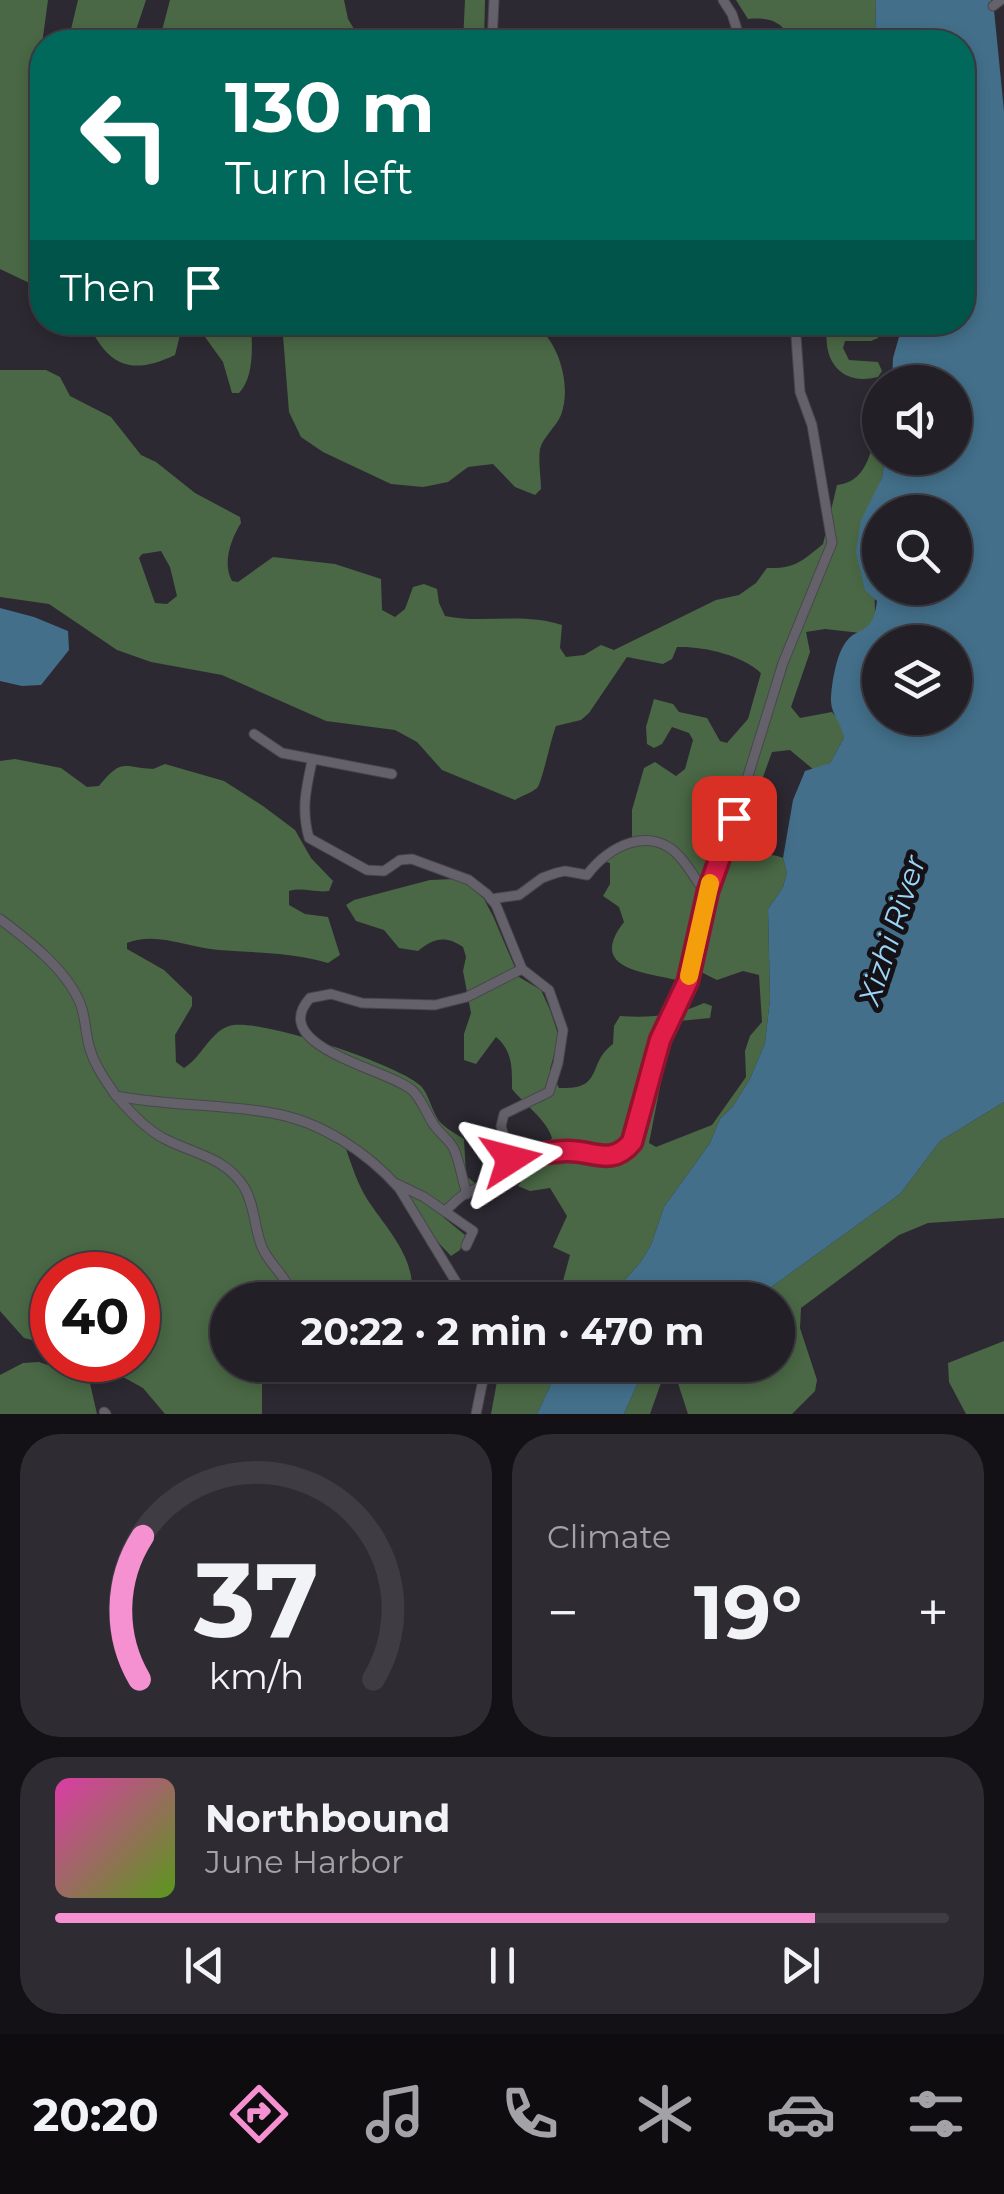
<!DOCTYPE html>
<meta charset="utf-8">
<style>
body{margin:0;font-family:Montserrat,sans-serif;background:#2e2c32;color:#f1f3f6;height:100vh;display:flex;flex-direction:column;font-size:38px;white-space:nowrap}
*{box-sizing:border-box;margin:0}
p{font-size:32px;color:#a2a2a7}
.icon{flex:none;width:55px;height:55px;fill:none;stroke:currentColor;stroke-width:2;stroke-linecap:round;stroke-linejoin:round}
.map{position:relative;height:1414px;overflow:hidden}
.drawer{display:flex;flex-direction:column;gap:20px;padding:20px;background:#131115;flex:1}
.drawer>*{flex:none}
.banner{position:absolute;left:30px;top:30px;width:945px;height:305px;border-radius:40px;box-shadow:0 5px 15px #0003,0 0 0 2px #3f3d43;background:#00695c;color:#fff;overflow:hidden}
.tools{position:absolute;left:862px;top:365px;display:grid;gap:20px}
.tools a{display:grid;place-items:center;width:110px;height:110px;border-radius:50%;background:#221f26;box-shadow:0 5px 15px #0003,0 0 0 2px #3f3d43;font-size:50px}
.speed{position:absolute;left:30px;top:1252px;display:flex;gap:20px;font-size:50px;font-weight:700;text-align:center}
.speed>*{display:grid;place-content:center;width:130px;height:130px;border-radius:50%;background:#221f26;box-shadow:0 5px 15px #0003,0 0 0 2px #3f3d43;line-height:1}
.speed .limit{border:15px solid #d22;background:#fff;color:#111}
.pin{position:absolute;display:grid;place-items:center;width:85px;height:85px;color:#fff;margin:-42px;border-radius:20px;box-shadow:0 5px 15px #0006}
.me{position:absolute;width:110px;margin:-55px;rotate:81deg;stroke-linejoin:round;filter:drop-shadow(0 0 8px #0008)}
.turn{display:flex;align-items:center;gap:35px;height:210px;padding:0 30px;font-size:45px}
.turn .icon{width:130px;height:130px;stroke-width:2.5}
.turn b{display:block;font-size:70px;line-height:85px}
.then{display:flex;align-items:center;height:95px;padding:0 30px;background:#0003;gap:20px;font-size:38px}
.big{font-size:75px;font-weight:700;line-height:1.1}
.drawer .widget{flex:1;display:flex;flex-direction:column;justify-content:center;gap:15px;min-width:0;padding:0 35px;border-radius:40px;background:#2e2c32}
.drawer .dial{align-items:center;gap:0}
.dial svg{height:260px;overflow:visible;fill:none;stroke:#3f3d43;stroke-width:7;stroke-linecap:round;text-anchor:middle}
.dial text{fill:#f1f3f6;stroke:none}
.song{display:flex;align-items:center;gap:30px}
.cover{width:120px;height:120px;border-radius:15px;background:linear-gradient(135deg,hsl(320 70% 55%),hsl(90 70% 35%))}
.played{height:10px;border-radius:5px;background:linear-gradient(90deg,#f590d1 85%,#3f3d43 85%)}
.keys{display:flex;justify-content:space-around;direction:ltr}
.heat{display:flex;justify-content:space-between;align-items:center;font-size:55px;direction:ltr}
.drawer .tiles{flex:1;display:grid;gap:20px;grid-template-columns:1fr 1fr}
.widget:last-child{grid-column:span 2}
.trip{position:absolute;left:210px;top:1282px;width:585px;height:100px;border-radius:50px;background:#221f26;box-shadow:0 5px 15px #0003,0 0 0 2px #3f3d43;font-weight:700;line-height:100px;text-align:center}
.tab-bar{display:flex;height:160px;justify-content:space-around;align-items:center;background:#0e0c0f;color:#a2a2a7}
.tab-bar .icon{width:70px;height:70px}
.tab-bar .active{color:#f590d1}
.tab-bar b{font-size:45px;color:#f1f3f6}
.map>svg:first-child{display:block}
</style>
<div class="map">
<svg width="1004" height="1414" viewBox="0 0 1004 1414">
<rect width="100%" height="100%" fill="#2d2932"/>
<g fill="#4a6845" fill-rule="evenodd">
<path d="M0,0H48L40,59L42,289L0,269Z"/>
<path d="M78,0H146L132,42H68Z"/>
<path d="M170,0H344L348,19L362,42H159Z"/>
<path d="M465,0H485L484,42H463Z"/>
<path d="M736,0H876L875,42H791C784,21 769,17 748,19Z"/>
<path d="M88,323H189L181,331L175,355C131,376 108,366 88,323Z"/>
<path d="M195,323H251C252,345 255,376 239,393H232L223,362Z"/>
<path d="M532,323C559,339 572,386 561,415C556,427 543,437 540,449C538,461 541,477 541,489L535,495L515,487L493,464L468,467L448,482L423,487L391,484L323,452L301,437L289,412L282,323Z"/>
<path d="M838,323H881L878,338L871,341H845L843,348L849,360L878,362L882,371L878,377C843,386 823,363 827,329Z"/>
<path d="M0,370H46L60,377L70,396L111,417L141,455L156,462L195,493L240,517L241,523C231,539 222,563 232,581L238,582L273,557L335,564L381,579L382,610L395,617L405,609L413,587L424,584L437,589L439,603L445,616C484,624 522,612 562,625L560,648L566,657L584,655L601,645L614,650L716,600L739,595L756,583L767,568C795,569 802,561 823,544L837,485C870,482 871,445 880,419V458H885L882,478L873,499L875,614L872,624L861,633L825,629L806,632L810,652L791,707L800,718L832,712L842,724L844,738L830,763L814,770L790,750L772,752L745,827L741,854C755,856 771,852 783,858L787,873L783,887L768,909L770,999L765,1043L750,1079L733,1106L720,1119L710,1143L664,1207L651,1245L640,1263L607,1300H547L559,1296L570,1255L553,1247L567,1216L550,1188L530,1191L518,1186L552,1138C546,1119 525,1105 512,1089C512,1069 513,1051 496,1037L476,1064L464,1060V1034L471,1013L463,971L466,957L463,947C446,935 433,938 418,951L399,948L384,930L356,921L346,905L354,900L430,880L454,879L467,883L484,899L493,916L519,977L541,990L550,1010L559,1037L550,1069L559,1088C605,1090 586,1064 613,1044L614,1026L620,1016C649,1018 676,1016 704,1003L712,1006L710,1018L679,1021L667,1051L649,1143L656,1147L712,1125L746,1077L745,1051L750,1036L762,1022L759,975L743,971L717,980L695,969L680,981C647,972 586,971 624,922L619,907L603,896L610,884V863L601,861L632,846V810L644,768L655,762L676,776L685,769L693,740L689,733L672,727L662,744L654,748L647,744L646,727L654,699L673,704L679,712L707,718L720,741L727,743L748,719L761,673C742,655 703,646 677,647L672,659L663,664L627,657L589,713L581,720L556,726C551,738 542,783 537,788C531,793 521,796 515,800L442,770L417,742L395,730L326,721L222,675L151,662L117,650L49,604L0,597ZM161,551L170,567L177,596L167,604L155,603L139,558L142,554Z"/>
<path d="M15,759L61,768L87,787L99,786C122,758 122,767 153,769L165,764L224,781L263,806L295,830L311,858L333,881L329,891C315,893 303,887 289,891V905L305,914L328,917L340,955L328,963C292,952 257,953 219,950C188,948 157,931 127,943V949L164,970L192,997V1006L175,1035L176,1062L184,1068C202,1057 209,1033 229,1026C256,1016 400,1065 421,1086C429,1095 432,1111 439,1121C445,1128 456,1134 464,1139L466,1176L476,1184L455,1196L443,1217L465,1235L460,1250L451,1256L435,1239L394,1177L345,1146C351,1163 357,1183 367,1199C388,1231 418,1259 411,1300H307L296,1293L292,1300H228V1365H262V1414H165L143,1388L92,1360H138V1275H52V1345L24,1338L0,1311V761Z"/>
<path d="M1004,1102V1218L928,1223L899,1235L801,1308L800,1328L817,1380L815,1391L792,1414H688L676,1377L662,1380L650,1414H624L642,1373L651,1365H778V1300H740L770,1288L900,1194L940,1141Z"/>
<path d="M1004,1341V1414H966L949,1382L948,1363Z"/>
<path d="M39,1362L89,1379L97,1414H0V1375L23,1363Z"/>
<path d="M500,1365H560L537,1414H491Z"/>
</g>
<g fill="#436f8a" fill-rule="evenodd">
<path d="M876,0H991L994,10L1004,111V1102L940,1141L900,1194L770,1288L740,1300H607L640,1263L651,1245L664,1207L710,1143L720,1119L733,1106L750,1079L765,1043L770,999L768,909L783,887L787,873L783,858L793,800L805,771L830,763L844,738C842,724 831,714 831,701C831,686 836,657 844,645C858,623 872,639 877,601L865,590L856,552L861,520L882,478L885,458H955V382H892L893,358L903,323L962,322V42H875ZM880,512H955V588H880ZM880,642H955V718H880Z"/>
<path d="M0,608L34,617L68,631L69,650L41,685L22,686L0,681Z"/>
<path d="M560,1365H651L642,1373L624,1414H537Z"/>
</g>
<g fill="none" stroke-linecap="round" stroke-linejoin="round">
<defs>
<g id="minor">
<path d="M723,0L732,14L741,42"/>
<path d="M993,6L1001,0"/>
<path d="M492,42L494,0"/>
<path d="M254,734L282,753L392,774"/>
<path d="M312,761C306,789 301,809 309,838L367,870L384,871L400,860L412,859L469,880L487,894L496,905L522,969L549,990L563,1030L558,1063L549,1092L504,1114L501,1126L511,1159C500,1180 484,1184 465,1194C458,1198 451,1206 445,1211"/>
<path d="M491,899L519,895L542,878L556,873L565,871L587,875C608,846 651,824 680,857C690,868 698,883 707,896"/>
<path d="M0,919C28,940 66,969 80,1003C86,1017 85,1034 90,1049C95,1066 106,1081 116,1096C168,1106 221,1104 272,1113C320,1121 367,1152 399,1188L467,1300"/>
<path d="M118,1098C131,1113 147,1130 165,1139C194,1154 225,1157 244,1187C255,1205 254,1228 262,1247C271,1268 287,1274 293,1300"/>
<path d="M509,1162L567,1150L607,1158L627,1148L651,1080L666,1021L688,981L708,891L725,850L783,663L832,543L812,425L800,392L795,322"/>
<path d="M397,1184L424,1197L473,1231L466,1246"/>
<path d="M467,1194C462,1179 460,1163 454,1149C450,1140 440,1134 434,1125C427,1115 423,1102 414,1092C394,1070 265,1048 310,998L331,994L362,1003L435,1005L467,997L522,969"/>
<path d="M513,1300L515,1288"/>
<path d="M104,1412L106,1414"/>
<path d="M476,1414L486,1365"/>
</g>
</defs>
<use href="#minor" stroke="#49464d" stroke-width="11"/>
<use href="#minor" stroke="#65616b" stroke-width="9"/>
</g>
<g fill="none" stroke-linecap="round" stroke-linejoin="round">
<defs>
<path id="route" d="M511,1159L509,1162C527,1156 546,1152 565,1151C591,1149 611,1168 632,1142L660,1040L688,981L708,891L734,818"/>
</defs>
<use href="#route" stroke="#92132f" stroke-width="25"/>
<use href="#route" stroke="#e11d48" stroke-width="18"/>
<path stroke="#f59e0b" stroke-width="18" d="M689,976L710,883"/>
</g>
<g text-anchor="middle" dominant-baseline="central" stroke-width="10" stroke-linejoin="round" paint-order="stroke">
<g font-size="30" font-style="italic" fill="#9cd4f7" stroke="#141216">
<text transform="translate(892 930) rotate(-72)">Xizhi River</text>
</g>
</g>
</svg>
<div class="tools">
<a><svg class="icon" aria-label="sound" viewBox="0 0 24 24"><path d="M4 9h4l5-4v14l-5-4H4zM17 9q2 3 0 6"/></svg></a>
<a><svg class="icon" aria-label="search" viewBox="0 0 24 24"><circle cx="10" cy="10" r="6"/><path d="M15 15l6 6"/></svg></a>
<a><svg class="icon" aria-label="layers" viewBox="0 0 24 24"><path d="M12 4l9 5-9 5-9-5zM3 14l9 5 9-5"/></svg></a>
</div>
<div class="speed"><div class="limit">40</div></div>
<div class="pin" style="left:734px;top:818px;background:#d93025"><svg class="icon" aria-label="arrive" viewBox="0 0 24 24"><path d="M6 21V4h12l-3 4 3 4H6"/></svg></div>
<svg class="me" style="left:511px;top:1159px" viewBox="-20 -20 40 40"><path d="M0-17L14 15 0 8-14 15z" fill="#e11d48" stroke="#fff" stroke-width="4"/></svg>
<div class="trip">20:22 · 2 min · 470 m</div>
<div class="banner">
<div class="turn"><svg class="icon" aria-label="left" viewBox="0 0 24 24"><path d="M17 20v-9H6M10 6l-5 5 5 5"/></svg><div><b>130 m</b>Turn left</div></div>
<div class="then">Then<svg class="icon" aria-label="arrive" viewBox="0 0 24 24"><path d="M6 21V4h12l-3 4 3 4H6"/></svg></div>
</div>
</div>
<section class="drawer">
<div class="tiles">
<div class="widget dial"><svg viewBox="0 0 100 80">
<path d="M14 69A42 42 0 1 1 86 69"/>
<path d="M14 69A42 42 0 0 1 15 25" stroke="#f590d1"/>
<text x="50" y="56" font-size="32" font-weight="700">37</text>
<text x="50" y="72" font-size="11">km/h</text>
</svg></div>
<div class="widget"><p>Climate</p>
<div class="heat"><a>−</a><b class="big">19°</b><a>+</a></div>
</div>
<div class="widget">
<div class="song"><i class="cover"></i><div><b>Northbound</b><p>June Harbor</p></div></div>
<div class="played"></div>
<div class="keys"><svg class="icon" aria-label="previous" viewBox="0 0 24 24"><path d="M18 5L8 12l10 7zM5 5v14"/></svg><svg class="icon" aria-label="pause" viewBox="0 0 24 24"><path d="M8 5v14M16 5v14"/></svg><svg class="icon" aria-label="next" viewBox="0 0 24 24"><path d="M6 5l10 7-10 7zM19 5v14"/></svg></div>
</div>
</div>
</section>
<nav class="tab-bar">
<b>20:20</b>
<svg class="icon active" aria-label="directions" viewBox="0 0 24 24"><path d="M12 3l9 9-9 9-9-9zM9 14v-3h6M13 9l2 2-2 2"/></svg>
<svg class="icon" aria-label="music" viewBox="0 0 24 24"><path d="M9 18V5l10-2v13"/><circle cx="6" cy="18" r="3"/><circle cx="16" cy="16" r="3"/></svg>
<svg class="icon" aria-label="phone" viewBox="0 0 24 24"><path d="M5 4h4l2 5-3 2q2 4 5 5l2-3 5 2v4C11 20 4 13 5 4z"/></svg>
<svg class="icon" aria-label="climate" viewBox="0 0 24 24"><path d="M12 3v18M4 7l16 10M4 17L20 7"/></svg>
<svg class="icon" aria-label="car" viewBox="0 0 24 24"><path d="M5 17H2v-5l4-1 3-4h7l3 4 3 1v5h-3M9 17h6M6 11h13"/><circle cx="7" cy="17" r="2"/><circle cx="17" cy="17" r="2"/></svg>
<svg class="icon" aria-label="filters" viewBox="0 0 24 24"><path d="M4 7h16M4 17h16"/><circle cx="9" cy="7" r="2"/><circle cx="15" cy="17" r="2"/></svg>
</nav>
